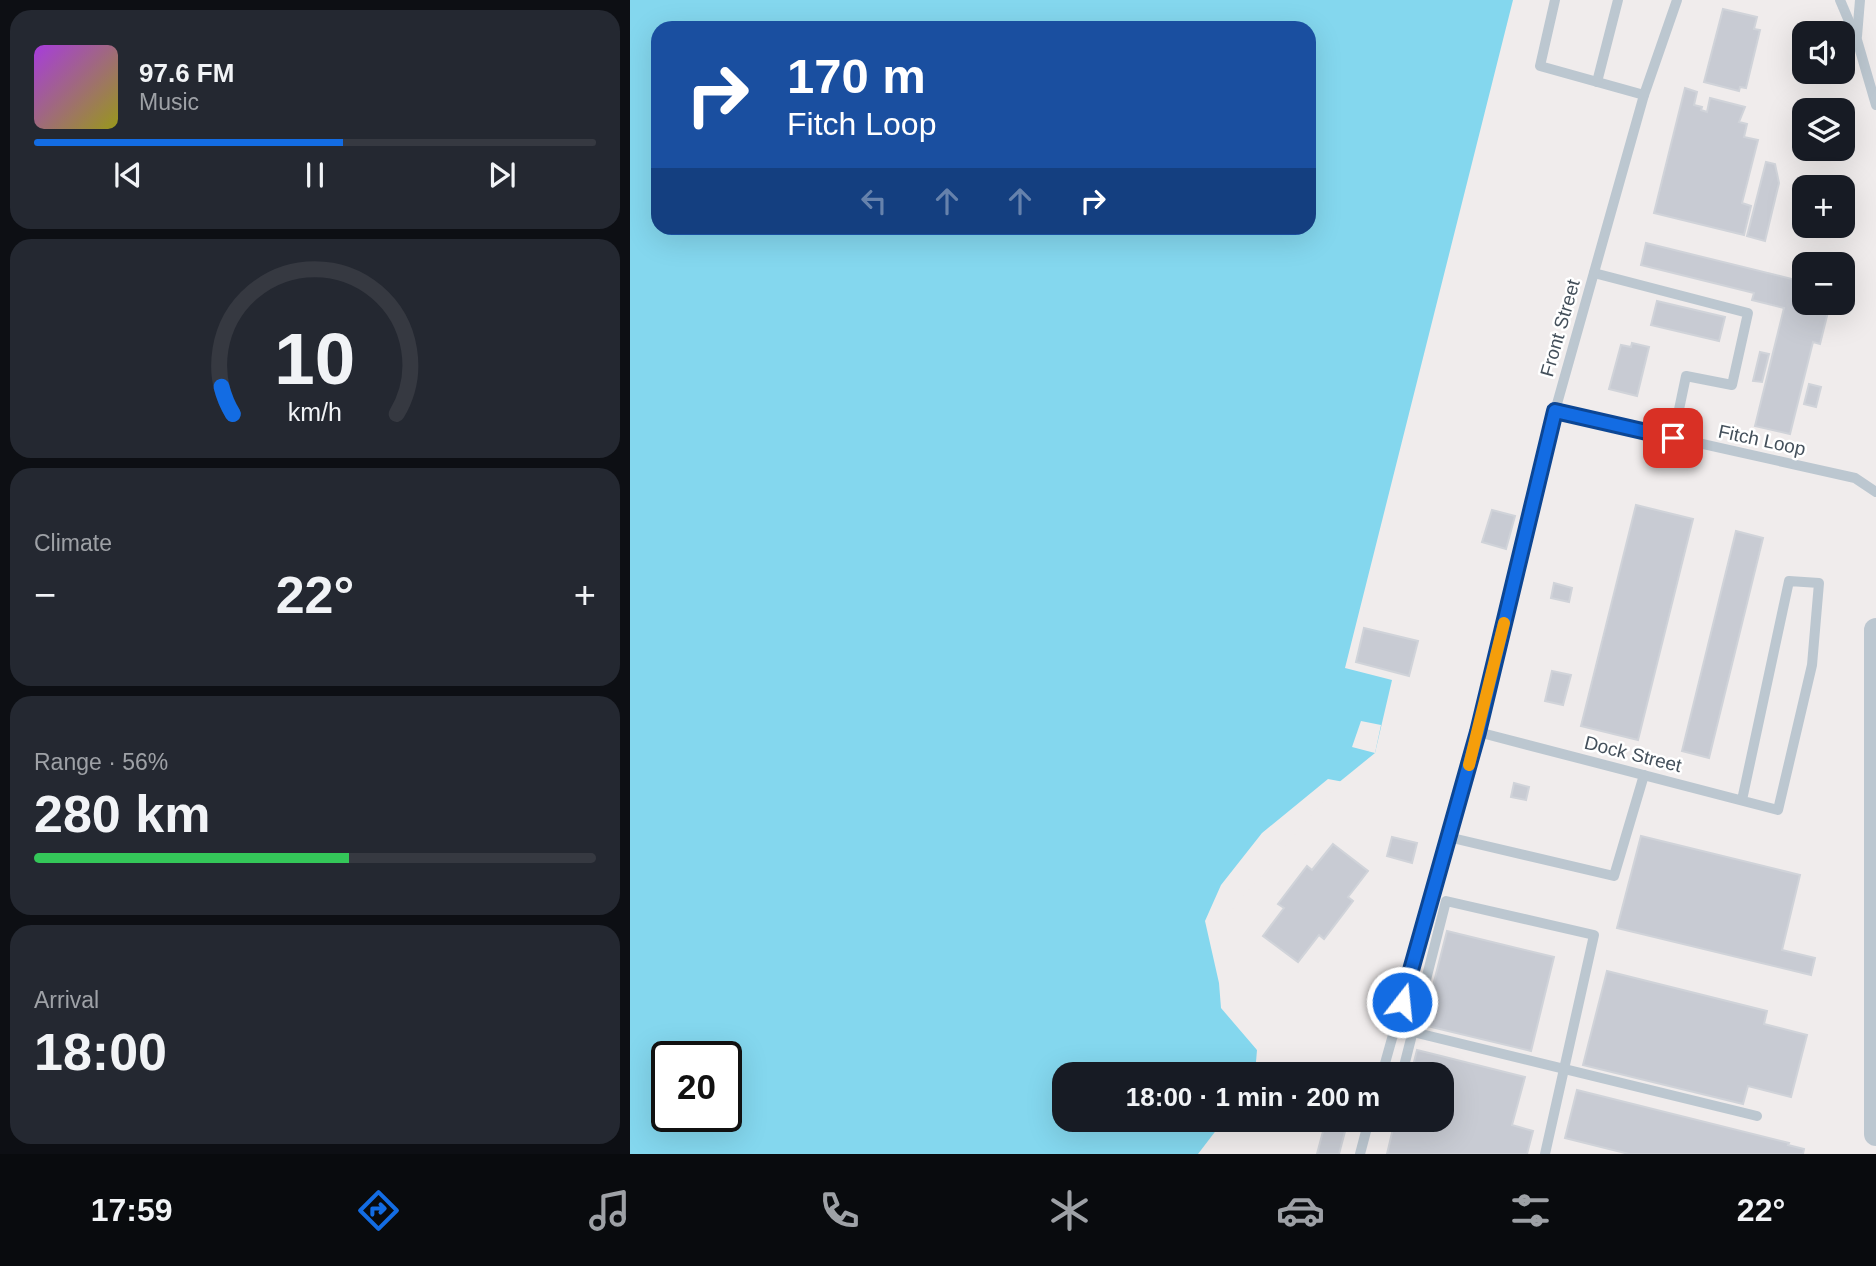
<!DOCTYPE html>
<meta charset="utf-8">
<style>
body{margin:0;font-family:Helvetica,sans-serif;background:#242831;color:#f1f3f6;height:100vh;display:flex;flex-direction:column;font-size:26px;white-space:nowrap}
*{box-sizing:border-box;margin:0}
p{font-size:23px;color:#9ea1a6}
.icon{flex:none;width:38px;height:38px;fill:none;stroke:currentColor;stroke-width:2;stroke-linecap:round;stroke-linejoin:round}
.map{position:relative;flex:1;overflow:hidden}
.drawer{display:flex;flex-direction:column;gap:10px;padding:10px;background:#0d0f14;width:630px}
.drawer>*{flex:none}
.banner{position:absolute;left:21px;top:21px;width:665px;height:214px;border-radius:21px;box-shadow:0 7px 28px #0002;background:#1a4fa0;color:#fff;overflow:hidden}
.tools{position:absolute;left:1162px;top:21px;display:grid;gap:14px}
.tools a{display:grid;place-items:center;width:63px;height:63px;border-radius:14px;background:#171b24;box-shadow:0 7px 28px #0002;font-size:35px}
.speed{position:absolute;left:21px;top:1041px;display:flex;gap:14px;font-size:35px;font-weight:700;text-align:center}
.speed>*{display:grid;place-content:center;width:91px;height:91px;border-radius:50%;background:#171b24;box-shadow:0 7px 28px #0002;line-height:1}
.speed .limit{border:4px solid #111;border-radius:10px;background:#fff;color:#111}
.pin{position:absolute;display:grid;place-items:center;width:60px;height:60px;color:#fff;margin:-30px;border-radius:14px;box-shadow:0 4px 10px #0006}
.me{position:absolute;width:77px;margin:-38px;rotate:16deg;stroke-linejoin:round;filter:drop-shadow(0 0 5px #0008)}
.turn{display:flex;align-items:center;gap:24px;height:147px;padding:0 21px;font-size:32px}
.turn .icon{width:91px;height:91px;stroke-width:2.5}
.turn b{display:block;font-size:49px;line-height:60px}
.lanes{display:flex;align-items:center;height:66px;padding:0 21px;background:#0003;justify-content:center;gap:35px;direction:ltr}
.lanes .off{opacity:.35}
.big{font-size:52px;font-weight:800;line-height:1.1}
.drawer .widget{flex:1;display:flex;flex-direction:column;justify-content:center;gap:10px;min-width:0;padding:0 24px;border-radius:21px;background:#242831}
.drawer .dial{align-items:center;gap:0}
.dial svg{height:182px;overflow:visible;fill:none;stroke:#363941;stroke-width:7;stroke-linecap:round;text-anchor:middle}
.dial text{fill:#f1f3f6;stroke:none}
.song{display:flex;align-items:center;gap:21px}
.cover{width:84px;height:84px;border-radius:10px;background:linear-gradient(135deg,hsl(280 70% 55%),hsl(60 70% 35%))}
.played{height:7px;border-radius:4px;background:linear-gradient(90deg,#136ce3 55%,#363941 55%)}
.keys{display:flex;justify-content:space-around;direction:ltr}
.heat{display:flex;justify-content:space-between;align-items:center;font-size:38px;direction:ltr}
.charge{height:10px;border-radius:5px;background:linear-gradient(90deg,#34c759 56%,#363941 0)}
.trip{position:absolute;left:422px;top:1062px;width:402px;height:70px;border-radius:21px;background:#171b24;box-shadow:0 7px 28px #0002;font-weight:800;line-height:70px;text-align:center}
.tab-bar{display:flex;height:112px;justify-content:space-around;align-items:center;background:#090b0e;color:#9ea1a6}
.tab-bar .icon{width:49px;height:49px}
.tab-bar .current{color:#136ce3}
.tab-bar b{font-size:32px;color:#f1f3f6}
main{display:flex;flex:1;min-height:0}
.map>svg:first-child{display:block}
</style>
<main>
<section class="drawer">
<div class="widget">
<div class="song"><i class="cover"></i><div><b>97.6 FM</b><p>Music</p></div></div>
<div class="played"></div>
<div class="keys"><svg class="icon" aria-label="previous" viewBox="0 0 24 24"><path d="M18 5L8 12l10 7zM5 5v14"/></svg><svg class="icon" aria-label="pause" viewBox="0 0 24 24"><path d="M8 5v14M16 5v14"/></svg><svg class="icon" aria-label="next" viewBox="0 0 24 24"><path d="M6 5l10 7-10 7zM19 5v14"/></svg></div>
</div>
<div class="widget dial"><svg viewBox="0 0 100 80">
<path d="M14 69A42 42 0 1 1 86 69"/>
<path d="M14 69A42 42 0 0 1 9 57" stroke="#136ce3"/>
<text x="50" y="56" font-size="32" font-weight="700">10</text>
<text x="50" y="72" font-size="11">km/h</text>
</svg></div>
<div class="widget"><p>Climate</p>
<div class="heat"><a>−</a><b class="big">22°</b><a>+</a></div>
</div>
<div class="widget"><p>Range · 56%</p><b class="big">280 km</b><div class="charge"></div></div>
<div class="widget"><p>Arrival</p><b class="big">18:00</b></div>
</section>
<div class="map">
<svg width="1246" height="1154" viewBox="0 0 1246 1154">
<rect width="100%" height="100%" fill="#f0ecec"/>
<path fill="#84d7ee" fill-rule="evenodd" d="M0,0H883L715,668L762,680L745,753L697,792L593,916L592,1002L628,1051L625,1074H434V1120H602L582,1154H0ZM28,28H679V228H28ZM37,1057H96V1116H37Z"/>
<g fill="#f0ecec">
<path d="M731,721L751,725L745,753L722,747Z"/>
<path d="M698,779L714,782L699,794L596,917V1001L631,1049L628,1074H625L627,1050L591,1008L589,983L575,921L591,885L632,833Z"/>
<path d="M594,1120H605L586,1154H568Z"/>
</g>
<g fill="#c8cbd3" stroke="#d0d3d9" stroke-width="2">
<path d="M1093,9L1127,17L1124,29L1130,30L1116,88L1110,87L1109,91L1074,82Z"/>
<path d="M1055,88L1067,92L1064,105L1072,107L1071,110L1077,112L1080,98L1115,107L1109,122L1117,124L1114,137L1128,140L1112,203L1121,206L1114,235L1024,213Z"/>
<path d="M1136,162L1145,164L1149,183L1135,241L1117,236Z"/>
<path d="M1016,243L1174,282V303H1194L1192,310L1198,312L1190,344L1183,342L1160,434L1125,426L1154,308L1122,300L1124,293L1011,265Z"/>
<path d="M1027,301L1095,317L1089,341L1021,325Z"/>
<path d="M1002,343L1019,347L1007,396L979,389L991,345L1001,347Z"/>
<path d="M1130,352L1139,354L1132,382L1123,381Z"/>
<path d="M1179,384L1191,387L1186,407L1174,404Z"/>
<path d="M1006,505L1063,519L1008,740L951,726Z"/>
<path d="M862,510L885,516L876,549L852,542Z"/>
<path d="M1106,531L1133,538L1079,758L1052,751Z"/>
<path d="M924,583L942,588L939,602L921,598Z"/>
<path d="M734,628L788,641L779,676L726,662Z"/>
<path d="M922,671L941,675L933,705L915,701Z"/>
<path d="M884,783L899,787L896,800L881,797Z"/>
<path d="M1011,836L1170,875L1152,950L1185,958L1181,975L987,928Z"/>
<path d="M762,837L787,843L782,863L757,856Z"/>
<path d="M703,844L738,871L718,897L723,901L694,939L689,935L668,962L633,936L654,908L648,904L677,866L682,870Z"/>
<path d="M817,931L924,957L901,1051L793,1025Z"/>
<path d="M977,971L1137,1011L1134,1024L1177,1035L1161,1097L1118,1086L1113,1104L953,1065Z"/>
<path d="M787,1050L895,1077L882,1125L903,1131L897,1154H757L765,1120H812V1074H781Z"/>
<path d="M947,1090L1159,1143L1158,1145L1174,1149L1173,1154H999L935,1138Z"/>
<path d="M696,1120L717,1124L709,1154H687Z"/>
</g>
<g fill="none" stroke-linecap="round" stroke-linejoin="round">
<g stroke="#bcc7d0" stroke-width="10">
<path d="M925,0L910,66L1014,95"/>
<path d="M1210,0L1227,40L1246,105"/>
<path d="M1227,36L1230,0"/>
<path d="M967,82L988,0"/>
<path d="M964,273L1118,313L1102,385L1056,376L1043,438"/>
<path d="M925,411L1225,478L1246,492"/>
<path d="M848,732L1148,810L1182,665L1189,583L1159,581L1112,800"/>
<path d="M818,837L984,876L1014,775"/>
<path d="M783,1032L1127,1116"/>
<path d="M752,1074L848,732L925,411L1014,95L1047,0"/>
<path d="M772,1074L816,901L964,935L915,1154"/>
<path d="M730,1154L739,1120"/>
</g>
<path stroke="#bcc7d0" stroke-width="24" d="M1246,630V1134"/>
</g>
<g fill="none" stroke-linecap="round" stroke-linejoin="round">
<defs>
<path id="route" d="M772,1002L848,732L925,411L1043,438"/>
</defs>
<use href="#route" stroke="#0c4694" stroke-width="18"/>
<use href="#route" stroke="#136ce3" stroke-width="12"/>
<path stroke="#f59e0b" stroke-width="12" d="M839,765L874,623"/>
</g>
<g text-anchor="middle" dominant-baseline="central" stroke-width="5" stroke-linejoin="round" paint-order="stroke">
<g font-size="19" fill="#44505b" stroke="#fff">
<text transform="translate(930 328) rotate(-74)">Front Street</text>
<text transform="translate(1132 440) rotate(12)">Fitch Loop</text>
<text transform="translate(1003 754) rotate(14)">Dock Street</text>
</g>
</g>
</svg>
<div class="tools">
<a><svg class="icon" aria-label="sound" viewBox="0 0 24 24"><path d="M4 9h4l5-4v14l-5-4H4zM17 9q2 3 0 6"/></svg></a>
<a><svg class="icon" aria-label="layers" viewBox="0 0 24 24"><path d="M12 4l9 5-9 5-9-5zM3 14l9 5 9-5"/></svg></a>
<a>+</a>
<a>−</a>
</div>
<div class="speed"><div class="limit">20</div></div>
<div class="pin" style="left:1043px;top:438px;background:#d93025"><svg class="icon" aria-label="arrive" viewBox="0 0 24 24"><path d="M6 21V4h12l-3 4 3 4H6"/></svg></div>
<svg class="me" style="left:772px;top:1002px" viewBox="-20 -20 40 40"><circle r="17" fill="#136ce3" stroke="#fff" stroke-width="3"/><path d="M0-11L8 9 0 5-8 9z" fill="#fff"/></svg>
<div class="trip">18:00 · 1 min · 200 m</div>
<div class="banner">
<div class="turn"><svg class="icon" aria-label="right" viewBox="0 0 24 24"><path d="M7 20v-9h11M14 6l5 5-5 5"/></svg><div><b>170 m</b>Fitch Loop</div></div>
<div class="lanes"><svg class="icon off" aria-label="left" viewBox="0 0 24 24"><path d="M17 20v-9H6M10 6l-5 5 5 5"/></svg><svg class="icon off" aria-label="ahead" viewBox="0 0 24 24"><path d="M12 20V5M6 11l6-6 6 6"/></svg><svg class="icon off" aria-label="ahead" viewBox="0 0 24 24"><path d="M12 20V5M6 11l6-6 6 6"/></svg><svg class="icon" aria-label="right" viewBox="0 0 24 24"><path d="M7 20v-9h11M14 6l5 5-5 5"/></svg></div>
</div>
</div>
</main>
<nav class="tab-bar">
<b>17:59</b>
<svg class="icon current" aria-label="directions" viewBox="0 0 24 24"><path d="M12 3l9 9-9 9-9-9zM9 14v-3h6M13 9l2 2-2 2"/></svg>
<svg class="icon" aria-label="music" viewBox="0 0 24 24"><path d="M9 18V5l10-2v13"/><circle cx="6" cy="18" r="3"/><circle cx="16" cy="16" r="3"/></svg>
<svg class="icon" aria-label="phone" viewBox="0 0 24 24"><path d="M5 4h4l2 5-3 2q2 4 5 5l2-3 5 2v4C11 20 4 13 5 4z"/></svg>
<svg class="icon" aria-label="climate" viewBox="0 0 24 24"><path d="M12 3v18M4 7l16 10M4 17L20 7"/></svg>
<svg class="icon" aria-label="car" viewBox="0 0 24 24"><path d="M5 17H2v-5l4-1 3-4h7l3 4 3 1v5h-3M9 17h6M6 11h13"/><circle cx="7" cy="17" r="2"/><circle cx="17" cy="17" r="2"/></svg>
<svg class="icon" aria-label="filters" viewBox="0 0 24 24"><path d="M4 7h16M4 17h16"/><circle cx="9" cy="7" r="2"/><circle cx="15" cy="17" r="2"/></svg>
<b>22°</b>
</nav>
